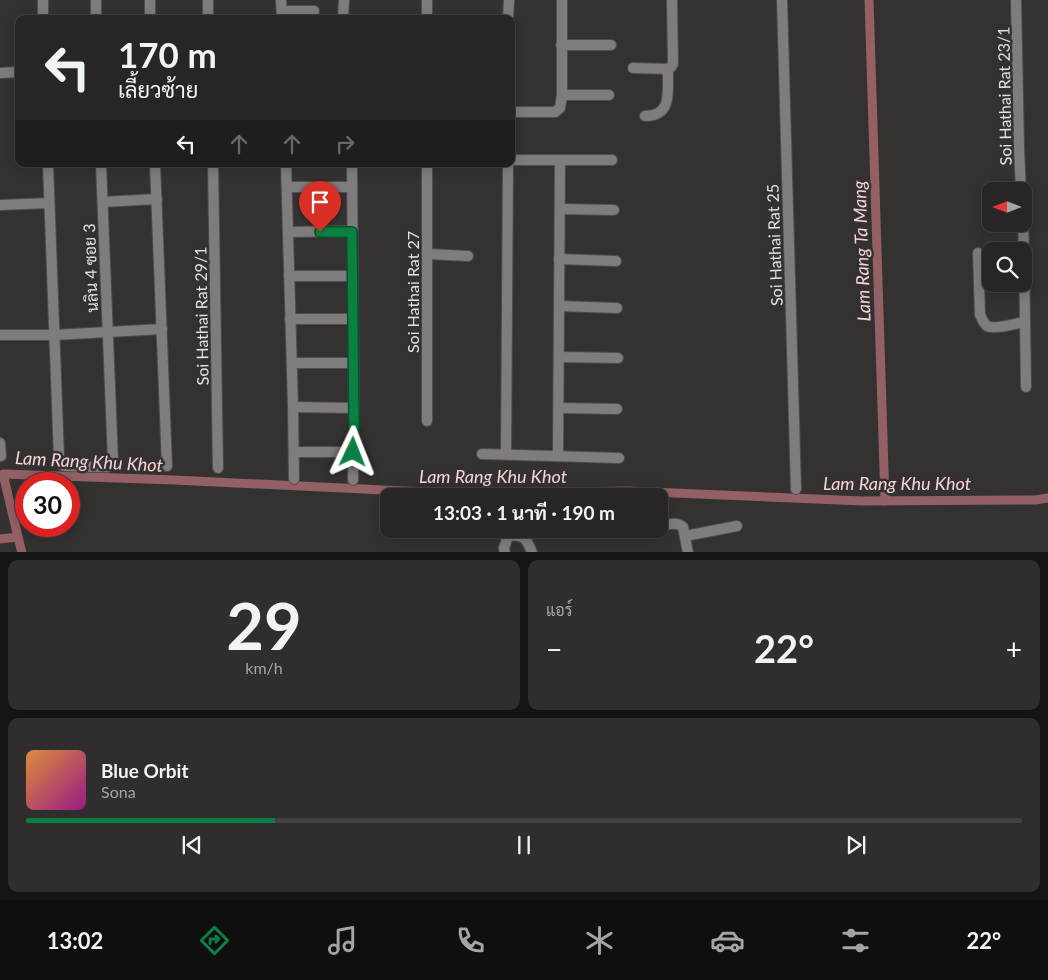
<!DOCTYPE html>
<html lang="th">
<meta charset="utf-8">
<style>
body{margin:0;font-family:Lato,Sarabun,sans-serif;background:#2f2d2d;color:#f1f3f6;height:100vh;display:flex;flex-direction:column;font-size:19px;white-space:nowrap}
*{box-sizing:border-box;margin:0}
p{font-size:16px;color:#a4a5a7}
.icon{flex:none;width:28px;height:28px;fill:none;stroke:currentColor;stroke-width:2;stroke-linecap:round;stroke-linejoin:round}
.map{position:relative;height:552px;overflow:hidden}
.side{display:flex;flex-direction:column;gap:8px;padding:8px;background:#151414;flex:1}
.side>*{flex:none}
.hud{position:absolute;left:15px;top:15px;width:500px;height:152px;border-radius:10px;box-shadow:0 2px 12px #0003,0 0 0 1px #434242;background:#272525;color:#f1f3f6;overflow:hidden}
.needle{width:32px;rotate:270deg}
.fabs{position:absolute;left:982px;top:182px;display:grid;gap:10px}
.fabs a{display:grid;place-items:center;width:50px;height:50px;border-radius:10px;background:#272525;box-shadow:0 2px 12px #0003,0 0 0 1px #434242;font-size:25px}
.speed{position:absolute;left:15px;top:472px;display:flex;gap:10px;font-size:25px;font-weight:700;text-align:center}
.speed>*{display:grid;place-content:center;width:65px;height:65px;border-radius:50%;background:#272525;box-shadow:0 2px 12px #0003,0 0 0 1px #434242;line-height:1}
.speed .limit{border:8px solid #d22;background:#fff;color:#111}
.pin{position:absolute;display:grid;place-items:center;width:42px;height:42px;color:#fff;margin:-51px -21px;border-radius:50% 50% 50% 0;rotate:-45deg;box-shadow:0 0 5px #0007}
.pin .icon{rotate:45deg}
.me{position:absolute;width:55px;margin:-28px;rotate:2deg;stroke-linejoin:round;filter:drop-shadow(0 0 4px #0008)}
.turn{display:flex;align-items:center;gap:18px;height:105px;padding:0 20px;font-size:22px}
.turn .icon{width:65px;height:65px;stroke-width:2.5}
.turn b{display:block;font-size:35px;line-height:42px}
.lanes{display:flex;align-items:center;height:48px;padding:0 20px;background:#0003;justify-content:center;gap:25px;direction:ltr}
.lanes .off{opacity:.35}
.big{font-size:38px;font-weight:700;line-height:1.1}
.side .widget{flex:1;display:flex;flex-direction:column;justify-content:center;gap:8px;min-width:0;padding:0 18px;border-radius:10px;background:#2f2d2d}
.side .dial{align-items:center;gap:0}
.dial b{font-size:65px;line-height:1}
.song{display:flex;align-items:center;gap:15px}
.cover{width:60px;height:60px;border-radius:8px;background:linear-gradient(135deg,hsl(30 70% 55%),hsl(310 70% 35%))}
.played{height:5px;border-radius:2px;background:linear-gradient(90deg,#0b8043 25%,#434242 25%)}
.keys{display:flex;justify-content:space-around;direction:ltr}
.heat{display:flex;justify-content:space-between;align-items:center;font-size:28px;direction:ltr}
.side .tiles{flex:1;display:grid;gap:8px;grid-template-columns:1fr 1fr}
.widget:last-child{grid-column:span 2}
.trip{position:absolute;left:380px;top:488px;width:288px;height:50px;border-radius:10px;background:#272525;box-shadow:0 2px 12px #0003,0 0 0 1px #434242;font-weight:700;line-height:50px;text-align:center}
.dock{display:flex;height:80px;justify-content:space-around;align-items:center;background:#100f0f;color:#a4a5a7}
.dock .icon{width:35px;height:35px}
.dock .selected{color:#0b8043}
.dock b{font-size:22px;color:#f1f3f6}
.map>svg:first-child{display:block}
</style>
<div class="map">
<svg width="1048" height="553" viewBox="0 0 1048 553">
<rect width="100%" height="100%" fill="#343131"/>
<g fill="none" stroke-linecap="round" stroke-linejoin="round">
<g stroke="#936065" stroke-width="9">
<path d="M869,0L885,501"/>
<path d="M18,537L3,474L174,480L467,494L627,491L863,501L1035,500L1048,498"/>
<path d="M0,539L18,537L22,553"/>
</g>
<defs>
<g id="minor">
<path d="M43,0V19"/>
<path d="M96,0V19"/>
<path d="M150,0V19"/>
<path d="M208,0V19"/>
<path d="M281,0L282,19"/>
<path d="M782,0L796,489"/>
<path d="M1016,0L1019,149L1021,191"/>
<path d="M282,11H314"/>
<path d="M343,19L344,0"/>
<path d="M427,19V0"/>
<path d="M508,19L509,0"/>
<path d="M561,45H611"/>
<path d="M633,68L668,69L671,67L673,64L672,0"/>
<path d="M0,73L19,72"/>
<path d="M562,95H609"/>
<path d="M511,112H555L560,108L562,95V0"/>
<path d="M645,116C674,116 667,89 668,69"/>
<path d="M511,160H560L558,456"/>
<path d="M560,160H612"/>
<path d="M48,164L59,458L61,464L64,466L103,467H108L112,465L113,461L101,164"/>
<path d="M155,164L167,466"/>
<path d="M213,164L218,468"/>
<path d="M286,164L293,407L294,479"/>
<path d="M352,164L354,427L353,480"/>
<path d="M287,187H352"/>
<path d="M103,202L157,199"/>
<path d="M0,205L49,203"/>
<path d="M560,209L614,210"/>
<path d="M1023,224L1024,251"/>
<path d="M288,232L352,231"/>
<path d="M978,253L980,315C982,318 983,323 987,326C994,330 1017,323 1025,322"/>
<path d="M1024,253L1026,387"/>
<path d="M428,254L468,256"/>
<path d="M559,259L616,261"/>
<path d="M289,276H352"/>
<path d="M559,306L617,308"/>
<path d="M290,319H353"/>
<path d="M0,335H54L162,329"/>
<path d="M559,357L618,358"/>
<path d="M292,363H353"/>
<path d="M293,407L354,408"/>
<path d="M559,408L617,409"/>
<path d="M427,421V164"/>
<path d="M0,443L1,456"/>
<path d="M294,452H353"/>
<path d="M482,454L619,458"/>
<path d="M506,454L508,164"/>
<path d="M659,526C667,525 676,521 683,527L688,553"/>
<path d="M636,529H639"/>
<path d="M685,536L737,526"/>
<path d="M505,553L504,548L508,536C523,534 527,538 532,553"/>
</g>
</defs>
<use href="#minor" stroke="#504d4d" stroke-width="12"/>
<use href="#minor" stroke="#807b7c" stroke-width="10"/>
</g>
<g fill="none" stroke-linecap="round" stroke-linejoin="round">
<defs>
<path id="route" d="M320,232H352L354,427L353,452"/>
</defs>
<use href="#route" stroke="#07532c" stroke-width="12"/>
<use href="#route" stroke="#0b8043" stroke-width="9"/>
</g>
<g text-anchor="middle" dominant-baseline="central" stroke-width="5" stroke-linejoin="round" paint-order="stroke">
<g font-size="16" fill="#e4e2e2" stroke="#343131">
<text transform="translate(1004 96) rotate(-91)">Soi Hathai Rat 23/1</text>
<text transform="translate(774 245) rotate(-92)">Soi Hathai Rat 25</text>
<text transform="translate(90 268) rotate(-92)">นลิน 4 ซอย 3</text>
<text transform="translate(412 292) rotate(-90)">Soi Hathai Rat 27</text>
<text transform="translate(201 316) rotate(-91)">Soi Hathai Rat 29/1</text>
</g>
<g font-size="18" font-style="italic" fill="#f7d4d7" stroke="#343131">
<text transform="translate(861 251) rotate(-92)">Lam Rang Ta Mang</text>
<text transform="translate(89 461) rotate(3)">Lam Rang Khu Khot</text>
<text x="493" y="476">Lam Rang Khu Khot</text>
<text x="897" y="483">Lam Rang Khu Khot</text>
</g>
</g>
</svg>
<div class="fabs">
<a><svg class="needle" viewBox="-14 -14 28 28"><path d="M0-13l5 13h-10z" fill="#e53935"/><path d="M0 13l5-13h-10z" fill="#a4a5a7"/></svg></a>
<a><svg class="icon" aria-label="search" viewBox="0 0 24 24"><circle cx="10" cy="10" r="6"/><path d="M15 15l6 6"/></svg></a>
</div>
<div class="speed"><div class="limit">30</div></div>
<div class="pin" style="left:320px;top:232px;background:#d93025"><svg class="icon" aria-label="arrive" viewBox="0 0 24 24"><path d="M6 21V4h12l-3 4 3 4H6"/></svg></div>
<svg class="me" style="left:353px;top:452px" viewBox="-20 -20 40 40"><path d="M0-17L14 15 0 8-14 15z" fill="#0b8043" stroke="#fff" stroke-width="4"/></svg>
<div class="trip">13:03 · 1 นาที · 190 m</div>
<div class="hud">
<div class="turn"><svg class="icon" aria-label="left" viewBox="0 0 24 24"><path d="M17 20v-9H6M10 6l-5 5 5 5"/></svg><div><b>170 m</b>เลี้ยวซ้าย</div></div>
<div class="lanes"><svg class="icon" aria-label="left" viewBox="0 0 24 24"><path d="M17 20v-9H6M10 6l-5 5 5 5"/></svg><svg class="icon off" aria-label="ahead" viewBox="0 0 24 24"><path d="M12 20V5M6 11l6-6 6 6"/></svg><svg class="icon off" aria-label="ahead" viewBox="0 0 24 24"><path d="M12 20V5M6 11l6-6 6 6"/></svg><svg class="icon off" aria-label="right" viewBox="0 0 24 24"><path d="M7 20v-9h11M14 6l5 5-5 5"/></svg></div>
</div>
</div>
<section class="side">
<div class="tiles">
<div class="widget dial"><b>29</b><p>km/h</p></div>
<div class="widget"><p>แอร์</p>
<div class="heat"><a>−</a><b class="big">22°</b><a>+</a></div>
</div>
<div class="widget">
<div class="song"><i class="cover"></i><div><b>Blue Orbit</b><p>Sona</p></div></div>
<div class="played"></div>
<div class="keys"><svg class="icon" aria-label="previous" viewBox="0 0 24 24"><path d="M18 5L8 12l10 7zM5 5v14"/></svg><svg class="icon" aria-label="pause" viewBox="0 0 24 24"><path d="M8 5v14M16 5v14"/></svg><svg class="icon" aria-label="next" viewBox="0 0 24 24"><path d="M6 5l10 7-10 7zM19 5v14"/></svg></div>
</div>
</div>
</section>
<nav class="dock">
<b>13:02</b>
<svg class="icon selected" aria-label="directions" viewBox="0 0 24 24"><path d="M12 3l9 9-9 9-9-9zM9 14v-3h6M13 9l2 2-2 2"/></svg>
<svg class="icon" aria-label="music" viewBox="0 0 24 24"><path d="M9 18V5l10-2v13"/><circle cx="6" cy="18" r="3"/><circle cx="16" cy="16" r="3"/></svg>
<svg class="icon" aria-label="phone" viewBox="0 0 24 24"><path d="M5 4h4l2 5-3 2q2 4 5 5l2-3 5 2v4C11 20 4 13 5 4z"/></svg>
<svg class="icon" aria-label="climate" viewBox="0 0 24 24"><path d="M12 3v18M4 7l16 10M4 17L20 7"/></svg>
<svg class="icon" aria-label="car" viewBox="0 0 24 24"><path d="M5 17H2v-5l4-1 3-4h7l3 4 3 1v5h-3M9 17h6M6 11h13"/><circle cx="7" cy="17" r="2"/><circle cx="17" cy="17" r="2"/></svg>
<svg class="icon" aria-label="filters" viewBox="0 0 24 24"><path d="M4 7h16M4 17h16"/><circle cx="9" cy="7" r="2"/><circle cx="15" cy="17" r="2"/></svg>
<b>22°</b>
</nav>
